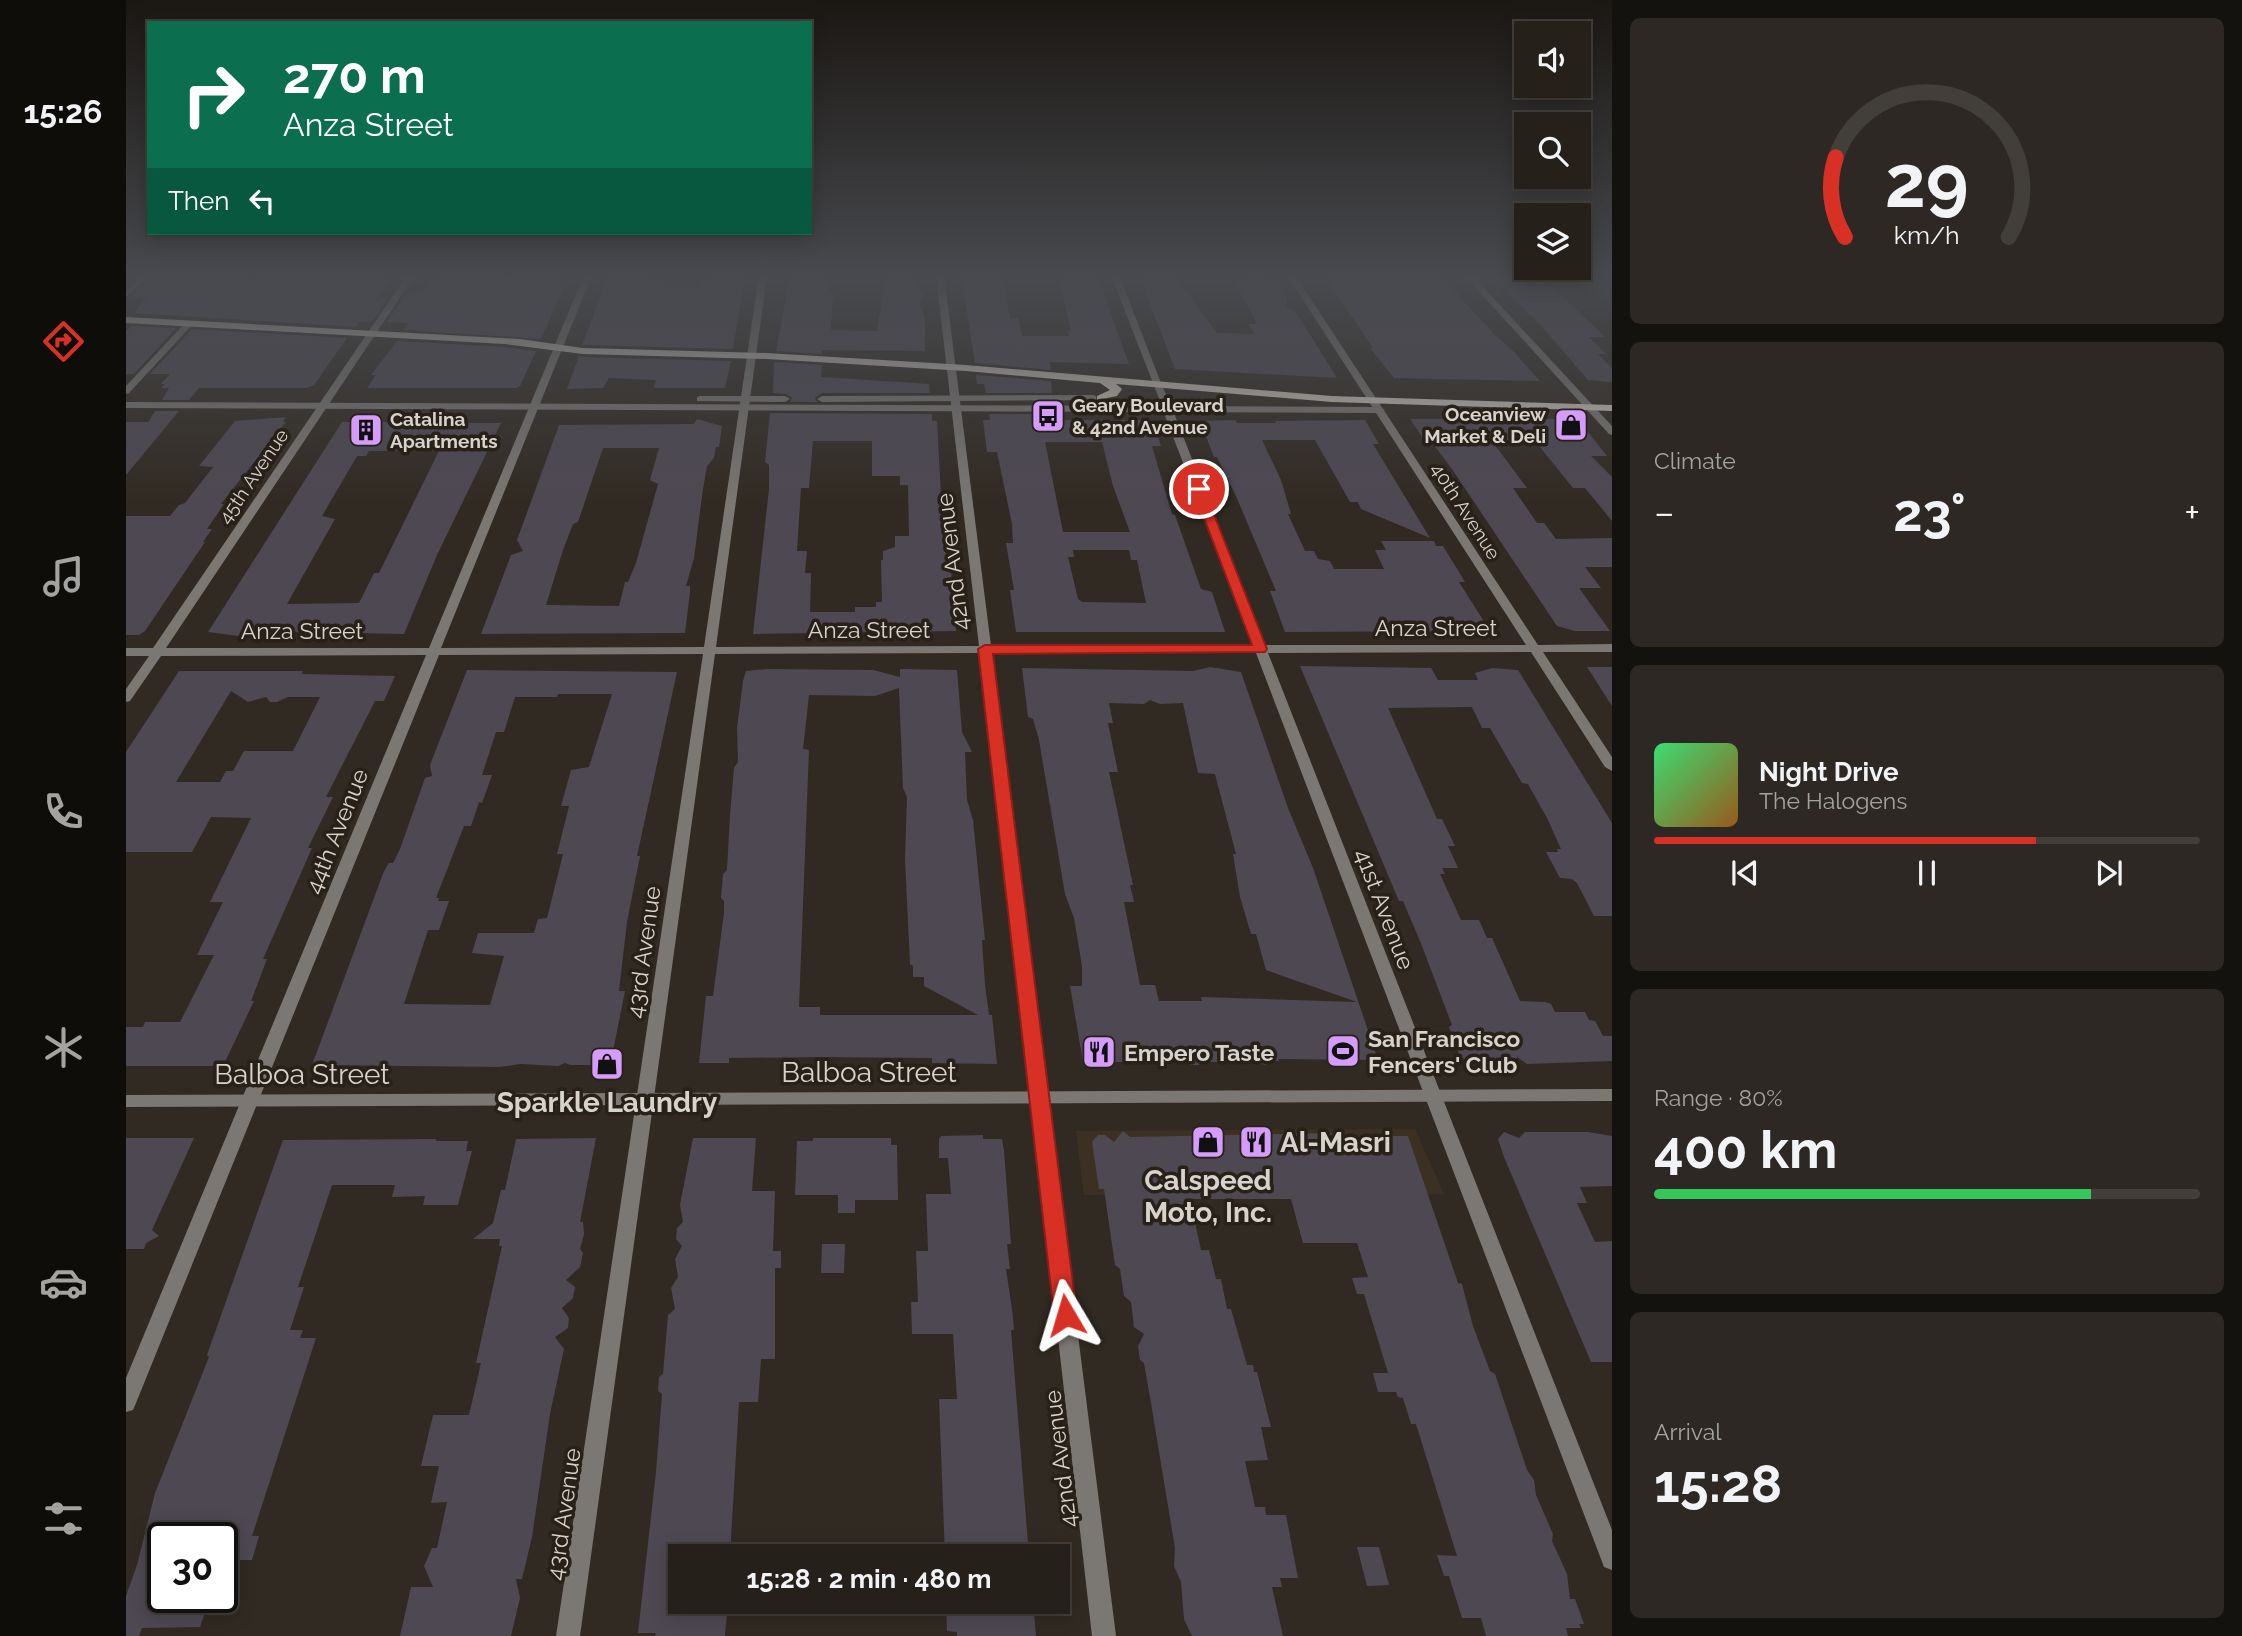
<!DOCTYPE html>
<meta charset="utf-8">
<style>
body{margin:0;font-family:Raleway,sans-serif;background:#2d2823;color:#f1f3f6;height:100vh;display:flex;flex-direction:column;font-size:26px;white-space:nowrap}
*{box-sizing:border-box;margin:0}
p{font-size:23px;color:#a3a3a2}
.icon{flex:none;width:38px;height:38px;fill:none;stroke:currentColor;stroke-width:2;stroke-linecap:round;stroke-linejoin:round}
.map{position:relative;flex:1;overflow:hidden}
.drawer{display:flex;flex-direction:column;gap:18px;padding:18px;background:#14120e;width:630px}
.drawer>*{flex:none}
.hud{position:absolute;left:21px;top:21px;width:665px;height:214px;border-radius:0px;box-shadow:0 4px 18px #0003,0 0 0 2px #423e39;background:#0b6e4f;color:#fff;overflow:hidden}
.controls{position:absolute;left:1388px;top:21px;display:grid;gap:14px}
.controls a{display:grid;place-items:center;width:77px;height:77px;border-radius:0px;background:#25201a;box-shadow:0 4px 18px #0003,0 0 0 2px #423e39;font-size:35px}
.speed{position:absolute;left:21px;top:1522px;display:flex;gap:14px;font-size:35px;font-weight:700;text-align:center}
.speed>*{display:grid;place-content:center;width:91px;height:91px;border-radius:50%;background:#25201a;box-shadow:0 4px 18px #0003,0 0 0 2px #423e39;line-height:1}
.speed .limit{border:4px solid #111;border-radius:10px;background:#fff;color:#111}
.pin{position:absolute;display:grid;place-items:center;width:60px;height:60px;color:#fff;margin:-30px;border:4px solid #fff;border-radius:50%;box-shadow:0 2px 7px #0007}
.me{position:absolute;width:77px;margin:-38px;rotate:353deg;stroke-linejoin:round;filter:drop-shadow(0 0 5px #0008)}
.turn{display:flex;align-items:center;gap:24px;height:147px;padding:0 21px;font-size:32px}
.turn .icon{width:91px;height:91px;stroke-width:2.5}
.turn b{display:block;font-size:49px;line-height:60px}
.then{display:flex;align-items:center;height:66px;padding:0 21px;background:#0003;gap:14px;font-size:26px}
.big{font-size:52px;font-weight:700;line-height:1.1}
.drawer .widget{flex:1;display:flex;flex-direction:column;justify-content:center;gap:10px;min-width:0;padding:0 24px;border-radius:10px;background:#2d2823}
.drawer .dial{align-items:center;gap:0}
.dial svg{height:182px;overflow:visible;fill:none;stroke:#423e39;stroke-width:7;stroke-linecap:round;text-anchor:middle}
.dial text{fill:#f1f3f6;stroke:none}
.song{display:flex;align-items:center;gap:21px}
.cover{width:84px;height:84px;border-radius:10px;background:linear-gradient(135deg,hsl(140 70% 55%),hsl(30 70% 35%))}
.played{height:7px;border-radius:4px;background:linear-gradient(90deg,#d93025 70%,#423e39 70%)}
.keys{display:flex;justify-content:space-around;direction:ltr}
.heat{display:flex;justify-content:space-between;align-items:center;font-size:38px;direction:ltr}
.charge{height:10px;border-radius:5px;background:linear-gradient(90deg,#34c759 80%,#423e39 0)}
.trip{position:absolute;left:542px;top:1544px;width:402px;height:70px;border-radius:0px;background:#25201a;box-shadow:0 4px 18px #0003,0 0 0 2px #423e39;font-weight:700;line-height:70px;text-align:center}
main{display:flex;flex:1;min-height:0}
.menu{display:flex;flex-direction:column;width:126px;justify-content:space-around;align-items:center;background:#0f0d0a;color:#a3a3a2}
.menu .icon{width:49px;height:49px}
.menu .current{color:#d93025}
.menu b{font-size:32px;color:#f1f3f6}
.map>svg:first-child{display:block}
</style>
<main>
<nav class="menu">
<b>15:26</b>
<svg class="icon current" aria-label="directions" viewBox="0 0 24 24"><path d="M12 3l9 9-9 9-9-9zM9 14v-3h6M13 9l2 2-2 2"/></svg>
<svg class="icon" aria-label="music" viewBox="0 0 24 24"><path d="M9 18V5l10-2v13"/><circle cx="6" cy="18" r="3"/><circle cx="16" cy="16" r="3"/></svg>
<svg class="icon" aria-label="phone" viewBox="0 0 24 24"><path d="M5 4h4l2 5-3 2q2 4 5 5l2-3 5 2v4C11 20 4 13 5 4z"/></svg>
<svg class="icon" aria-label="climate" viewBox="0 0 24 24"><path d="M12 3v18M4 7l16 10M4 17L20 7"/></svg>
<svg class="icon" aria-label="car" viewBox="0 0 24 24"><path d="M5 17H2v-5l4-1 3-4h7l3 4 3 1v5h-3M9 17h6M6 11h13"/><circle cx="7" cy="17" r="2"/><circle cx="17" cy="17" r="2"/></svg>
<svg class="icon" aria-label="filters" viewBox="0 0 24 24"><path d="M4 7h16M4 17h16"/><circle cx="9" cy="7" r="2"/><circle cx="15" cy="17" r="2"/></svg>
</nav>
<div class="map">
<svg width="1486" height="1636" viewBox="0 0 1486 1636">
<rect width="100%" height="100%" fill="#312a22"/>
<path fill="#3c3023" d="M1289,1129L1318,1194L958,1195L950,1131Z"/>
<g fill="#4e4852" fill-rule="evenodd">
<path d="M27,275H263L267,276L250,300L263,297L246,322H233L229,327L9,313L20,297H4Z"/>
<path d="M339,275H436L430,287H438L415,339L278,330L282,323L261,322L280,294L301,289L309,278H338Z"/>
<path d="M483,275H528L526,282H538L536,287H573L574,282L587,275H619L607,349L456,345Z"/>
<path d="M664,275L704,277L703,292H707L705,330L751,331L759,283H765V275H788L797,298L793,302L799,320V351L696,350V354L650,351Z"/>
<path d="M835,275L877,278L884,318H892L896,336H943L942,331H945L933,278H939L938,275H971L1003,364L924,362L925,370L849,363Z"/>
<path d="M1013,275H1046L1053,278L1057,292H1061L1091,333L1128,334L1123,324H1131L1110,284H1121L1116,275H1148L1161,299L1160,309H1168L1211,378L1049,369Z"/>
<path d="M1314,275L1367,333L1388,352L1414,381L1268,378L1244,348H1247L1199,277Z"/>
<path d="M1370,275H1412L1447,306L1479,337H1463L1480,354H1472L1486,368V382L1462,380L1412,322L1380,292H1385Z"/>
<path d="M6,326L50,328L8,374H0V331Z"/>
<path d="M66,329L221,338L188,385L181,388H73L63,400H36L43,388H35L39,384H35L44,374H24Z"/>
<path d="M271,341L379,347L410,351L394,386L390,388H241L250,375H245Z"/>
<path d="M453,356L457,357L605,361L599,388H528L530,380L483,378L477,388L441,389Z"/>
<path d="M648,362L696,365L695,377L803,384L804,393H696L689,398L691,402H664L666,398L660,394L647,393Z"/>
<path d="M850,375L925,381L926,393H860L858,384H851Z"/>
<path d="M29,411H53L0,475V422H22Z"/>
<path d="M298,412H309L303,423H375L311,555L278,634L133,631L131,635L120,637L82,632L216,422H261ZM243,451H313L253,573H248L233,603L161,604L209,519L196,516L231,456H240Z"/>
<path d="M644,413L806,414V421H811L817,532L822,570H825L830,631L627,634L643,489V465L639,462ZM687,441H746V476H774V485H782L783,536H769V547L757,551V560H755L756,602H750V607H729V612H684L685,573H679L681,551H671L675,488H683Z"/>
<path d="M863,414H927V420H1027L1035,446H1026L1046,514L1049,515L1075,589L1086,592L1099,632H890L884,590H888L880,543H887L886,524L871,452H861L857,420H864ZM919,442H976L987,486L1004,532H937ZM947,550H1003L1005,560H1011L1020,603L956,602L952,599L942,557H948Z"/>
<path d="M160,417L157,422H160L95,504H98L81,529H86L77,542H79L19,631L13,635H0V516H44L53,505L59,503L87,467L73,466L109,421Z"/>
<path d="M571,419L596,426L593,447H590L588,458L581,466L577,489L568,558L560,586H564V592L559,633L355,634L385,555L397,551L391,540L433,425L568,424ZM477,448H533L524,480L532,484L510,563L502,582H499L493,606L420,605L437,550L447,524L452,522Z"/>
<path d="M1284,419H1452L1481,456H1465L1486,477V521L1459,488H1447L1409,441H1366L1401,488H1387L1411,523H1418L1430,539L1486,538V567H1459L1475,588H1453L1484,631H1449L1431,626L1326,469L1307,444H1301Z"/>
<path d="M1110,420L1111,423H1150L1149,421L1239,420L1253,444H1247L1304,538L1235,509L1232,502H1224L1189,440H1136L1155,480L1165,514H1162L1179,551H1188L1192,559L1204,561L1208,569H1258L1249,550H1260L1255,541H1308L1310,546H1317L1339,582H1333L1364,631L1159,632L1144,591H1150L1110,496L1091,457H1088L1074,421Z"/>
<path d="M1174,666L1305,668L1312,680H1352L1349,673L1366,668L1392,670L1486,823V916H1468L1451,883L1446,879L1434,878L1420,852H1432L1431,849H1435L1422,820L1402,784L1396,783L1364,728H1356L1346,707L1262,708L1311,819H1316L1329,846H1322L1332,868H1316L1319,874H1314L1335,920H1353L1361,938H1366L1394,1001L1419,1002L1425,1004L1429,1012H1459L1463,1020L1469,1021L1477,1036H1486V1061L1401,1064L1391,1057L1386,1063H1378L1340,1061L1333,1054L1323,1027L1326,1025L1294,941L1277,901H1273Z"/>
<path d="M1084,667L1115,672L1162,808L1187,868L1252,1060L1152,1059L1153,1061H1142L1140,1065L1127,1062H1075L1073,1065H1065L1058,1062H957L944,986H956V966L948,918L939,894L913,740L907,719L902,717L896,668L1067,671ZM1024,700L1034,704L1057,703L1072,773L1089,774L1110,854H1107L1114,897L1125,934H1130L1140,970L1231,1002L1075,997L1076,1001H1033L1029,985H1014L998,902H1008L1004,885H1007L983,772H992L982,723H987L983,703L1018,704Z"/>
<path d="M1461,667H1486V706Z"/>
<path d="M641,669L747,670L774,677V669L831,670L836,732L846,752H839L841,800L847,820L859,940H856L859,985L863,1015H866L871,1064L806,1063V1058L692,1057L603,1058V1063H573L580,996H587L598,913V901L595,898L597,874L601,870L604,815L608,768L612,762L611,728L617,681L620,671ZM773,688L777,788L781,797L779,859L784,964L787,966V977H798V986L852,1015H694V1007H673L683,750L677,749L683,695L749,696Z"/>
<path d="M341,670L551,672L511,856H514L501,922L493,991H499L487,1051L492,1056L479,1065H444L439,1063L432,1066L395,1064L374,1067L186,1065L258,871L263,863H267L274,849L299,778L306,776L304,765ZM432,694H486L463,767L445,770L435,806H443L431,854H437L421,918L412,919L408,933H352L346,953L378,956L364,1005L278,1004L302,930H313L323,901H312L313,898H310L338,826H345L353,802L356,803L366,775H356L370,732H378L389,697H431Z"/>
<path d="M53,671H177L176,674L269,676L258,701H249L200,797H207L182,848H186L137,959H141L125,1001H128L97,1066H0V1027H17L19,1022H54L88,955H71L97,902H84L125,818L85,817L66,852H0V752ZM105,691L122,702L140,697L144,702H151L162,697H194L167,751H118L107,771H100L94,782H50Z"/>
<path d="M997,1131L1004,1137L1209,1133L1214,1136H1282L1332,1283L1336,1284L1347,1326L1364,1371L1369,1374L1401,1470L1408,1480L1410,1495L1427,1534L1426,1541L1441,1574L1444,1599H1449L1458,1624H1453L1455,1628H1440L1442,1636H1360L1355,1618H1336L1323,1576H1318L1311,1555L1331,1556L1290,1424H1285L1277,1398L1272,1397L1270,1392H1252L1247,1373H1262L1238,1294H1231L1226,1278L1242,1277L1231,1243H1177L1165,1199H1064L1075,1250H1083L1090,1279H1095L1101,1309H1105L1121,1365H1127L1128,1372H1131L1145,1427H1135L1142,1460L1119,1461L1129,1507H1139L1140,1515H1160L1172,1578H1154L1156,1587H1146L1157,1636H1066L1058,1619L1055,1582L1048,1566L1049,1548L1024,1397L1018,1363L1014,1360L1012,1346L1018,1334L1008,1327L1005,1302L998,1296L994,1269L989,1265L978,1189H973L966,1142L972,1135H979L988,1142Z"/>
<path d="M1378,1132L1393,1138L1399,1132H1462L1486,1136V1186L1454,1187L1461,1203H1451L1469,1242L1486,1241V1362H1465L1378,1157L1372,1139Z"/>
<path d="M857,1135V1139H876L878,1151L885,1244H881L884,1269H880L886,1309L888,1330H885L903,1556H819L813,1399H831L827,1334H786L785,1302H792L790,1251H802L800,1194H825L822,1158H813V1139L815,1136Z"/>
<path d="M0,1138H68L26,1230L33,1236L20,1243L18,1249H0Z"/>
<path d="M470,1138L454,1222H457L458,1234L454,1249L457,1253L454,1267L440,1280L449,1287L447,1298L436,1308L443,1318L442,1328L429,1337L438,1349L424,1414L406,1537L396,1579H390L394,1598L385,1636H274L285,1587H307L298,1566L306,1548H311L321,1502L305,1503L313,1466H295L307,1415H343L355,1363H350L376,1246H373L374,1239H347L367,1223L375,1190H379L390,1139Z"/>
<path d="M567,1138H630L626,1191H649L647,1251H655V1268H649V1359H635L632,1402H613L604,1556H555V1601H602L599,1636H529L530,1633H512L530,1472L536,1394L532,1391L533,1377L537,1374L542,1315L549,1309L545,1288L552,1277L549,1259L556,1246L550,1239L551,1228L557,1222L554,1205Z"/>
<path d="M687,1138H765V1145H771L772,1200H729V1213H712V1195H669L671,1141H687Z"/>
<path d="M310,1139V1141H342L340,1151H346L332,1205H297L299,1196L266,1197L269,1185H206L172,1287H178L164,1330H177L174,1338H190L126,1536H133L126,1560H96V1538H37V1598H84L74,1627L16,1628L13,1636H0V1596L11,1565L29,1493L83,1357L81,1355L157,1140Z"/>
<path d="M696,1244H719L718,1273H695Z"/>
<path d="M1231,1547H1253L1263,1585L1241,1586Z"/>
<path d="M820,1601H907L910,1636H831V1632L821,1631Z"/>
</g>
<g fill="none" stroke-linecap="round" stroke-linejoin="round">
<g fill="#7b7773" fill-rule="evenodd">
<path d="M17,275H25L0,297V291Z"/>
<path d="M281,275H289L40,648H303L458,275H466L315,648L578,647L633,275H641L590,647L853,646L810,275H818L865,646L1127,645L1036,408L1041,405L1046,408L1139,645H1400L1161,275H1169L1412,645L1486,644V652H1417L1486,757V771L1479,767L1405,652L1142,653L1486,1530V1570L1478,1567L1475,1559L1130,653H866L990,1636H966L854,653L589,654L454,1636H430L577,654L313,655L10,1403L7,1410L0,1412V1378L300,655L35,656L4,701L0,702V689L23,656H0V648H27Z"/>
<path d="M985,275H993L1035,383L1034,385L1027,383Z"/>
<path d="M1338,275H1346L1486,426V435L1483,434Z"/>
<path d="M60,322L67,324L3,393L0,394V386Z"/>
</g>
<g fill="#7b7773" fill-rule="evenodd">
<path d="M1031,380L1035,383L1045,406L1254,407L1259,410L1254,413L0,408V402L1036,406L1027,383Z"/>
<path d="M967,395L970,396V400L696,402L691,399L696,396Z"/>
<path d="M574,396H659L664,399L659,402L571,401V397Z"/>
<path d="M1486,1089V1101L0,1107V1095Z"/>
</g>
<path fill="#ccc4ba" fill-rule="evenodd" d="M0,317L394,339L457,348L641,353L840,365L1206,396L1486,405V411L1206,402L990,384L996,389L991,396L971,400V396L984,390L974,383L840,371L641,359L457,354L379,344L0,323Z"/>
</g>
<linearGradient id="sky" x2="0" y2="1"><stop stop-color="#1b1713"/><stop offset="0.55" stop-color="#484a4f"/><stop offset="1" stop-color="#484a4f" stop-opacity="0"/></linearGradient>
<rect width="1486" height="504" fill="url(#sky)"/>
<path fill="#d93025" stroke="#8d1f18" stroke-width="2" d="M1073,486L1078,489L1141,649L1139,652L867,654L951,1315L948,1321L940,1324L932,1321L928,1315L852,649L859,645H1126L1067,489Z"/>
<defs>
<symbol id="bus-square" viewBox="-11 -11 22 22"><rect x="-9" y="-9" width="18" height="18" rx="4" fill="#d59cfb" stroke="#282118"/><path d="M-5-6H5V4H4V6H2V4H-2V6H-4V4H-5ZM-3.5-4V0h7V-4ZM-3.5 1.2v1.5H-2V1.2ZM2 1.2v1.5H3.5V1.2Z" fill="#111"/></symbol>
<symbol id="shop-square" viewBox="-11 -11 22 22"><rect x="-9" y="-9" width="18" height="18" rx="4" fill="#d59cfb" stroke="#282118"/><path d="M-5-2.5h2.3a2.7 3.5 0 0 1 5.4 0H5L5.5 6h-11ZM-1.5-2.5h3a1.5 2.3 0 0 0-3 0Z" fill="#111"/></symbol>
<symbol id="building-square" viewBox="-11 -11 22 22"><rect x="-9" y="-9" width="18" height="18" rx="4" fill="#d59cfb" stroke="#282118"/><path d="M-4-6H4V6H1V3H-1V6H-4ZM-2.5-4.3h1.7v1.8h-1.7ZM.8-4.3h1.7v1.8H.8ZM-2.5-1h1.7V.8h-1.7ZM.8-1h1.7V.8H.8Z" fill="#111"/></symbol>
<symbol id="stadium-square" viewBox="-11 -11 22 22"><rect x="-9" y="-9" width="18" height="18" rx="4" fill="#d59cfb" stroke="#282118"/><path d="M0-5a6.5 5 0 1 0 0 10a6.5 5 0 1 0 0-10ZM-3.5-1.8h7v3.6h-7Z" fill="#111"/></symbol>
<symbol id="restaurant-square" viewBox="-11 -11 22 22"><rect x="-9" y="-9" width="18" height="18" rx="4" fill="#d59cfb" stroke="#282118"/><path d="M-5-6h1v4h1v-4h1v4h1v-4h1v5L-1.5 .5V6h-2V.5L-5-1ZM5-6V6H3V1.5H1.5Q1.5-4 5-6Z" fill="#111"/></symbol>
</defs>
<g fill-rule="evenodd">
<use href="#bus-square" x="903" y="397" width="38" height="38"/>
<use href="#shop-square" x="1426" y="406" width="38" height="38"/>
<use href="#building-square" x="221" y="411" width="38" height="38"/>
<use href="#stadium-square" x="1198" y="1032" width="38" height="38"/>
<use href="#restaurant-square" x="954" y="1033" width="38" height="38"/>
<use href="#shop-square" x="462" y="1045" width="38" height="38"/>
<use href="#shop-square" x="1063" y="1123" width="38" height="38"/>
<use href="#restaurant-square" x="1111" y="1123" width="38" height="38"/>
</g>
<g text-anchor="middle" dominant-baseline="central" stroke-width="7" stroke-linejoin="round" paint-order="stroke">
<g font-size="19" font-weight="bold" fill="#d6d2cc" stroke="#282118" text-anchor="start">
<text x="946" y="405">Geary Boulevard<tspan x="946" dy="22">&amp; 42nd Avenue</tspan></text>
<text x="1420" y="414" text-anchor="end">Oceanview<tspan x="1420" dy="22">Market &amp; Deli</tspan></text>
<text x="264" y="419">Catalina<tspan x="264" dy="22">Apartments</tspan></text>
</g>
<g font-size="19" fill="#d6d2cc" stroke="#282118">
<text transform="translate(127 476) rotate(-56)">45th Avenue</text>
<text transform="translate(1340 511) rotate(57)">40th Avenue</text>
</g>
<g font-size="23" fill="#d6d2cc" stroke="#282118">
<text transform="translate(826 562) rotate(-97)">42nd Avenue</text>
<text x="1310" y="627">Anza Street</text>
<text x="743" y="629">Anza Street</text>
<text x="176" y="630">Anza Street</text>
<text transform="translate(210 831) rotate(-68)">44th Avenue</text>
<text transform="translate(1259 909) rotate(69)">41st Avenue</text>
<text transform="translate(517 952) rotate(-82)">43rd Avenue</text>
<text transform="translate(934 1459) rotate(-97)">42nd Avenue</text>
<text transform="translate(437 1514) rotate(-82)">43rd Avenue</text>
</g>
<g font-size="23" font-weight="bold" fill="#d6d2cc" stroke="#282118" text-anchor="start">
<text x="1242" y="1038">San Francisco<tspan x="1242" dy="26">Fencers' Club</tspan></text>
<text x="998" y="1052">Empero Taste</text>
</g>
<g font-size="28" fill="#d6d2cc" stroke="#282118">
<text x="743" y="1072">Balboa Street</text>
<text x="176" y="1074">Balboa Street</text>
</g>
<g font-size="28" font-weight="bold" fill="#d6d2cc" stroke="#282118">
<text x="481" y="1102">Sparkle Laundry</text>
<text x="1154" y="1142" text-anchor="start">Al-Masri</text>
<text x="1082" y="1180">Calspeed<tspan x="1082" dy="32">Moto, Inc.</tspan></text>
</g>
</g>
</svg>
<div class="controls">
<a><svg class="icon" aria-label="sound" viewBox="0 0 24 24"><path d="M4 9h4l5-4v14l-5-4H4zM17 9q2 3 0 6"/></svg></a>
<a><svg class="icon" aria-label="search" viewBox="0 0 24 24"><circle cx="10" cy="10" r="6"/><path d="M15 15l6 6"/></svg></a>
<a><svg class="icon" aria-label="layers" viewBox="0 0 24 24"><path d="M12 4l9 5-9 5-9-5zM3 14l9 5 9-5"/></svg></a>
</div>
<div class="speed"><div class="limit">30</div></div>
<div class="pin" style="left:1073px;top:489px;background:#d93025"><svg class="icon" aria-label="arrive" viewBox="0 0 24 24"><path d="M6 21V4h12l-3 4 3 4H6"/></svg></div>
<svg class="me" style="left:940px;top:1315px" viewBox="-20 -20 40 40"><path d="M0-17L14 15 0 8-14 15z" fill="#d93025" stroke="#fff" stroke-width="4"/></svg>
<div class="trip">15:28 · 2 min · 480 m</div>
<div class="hud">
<div class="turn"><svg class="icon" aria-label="right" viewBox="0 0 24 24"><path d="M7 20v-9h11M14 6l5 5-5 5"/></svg><div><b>270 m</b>Anza Street</div></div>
<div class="then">Then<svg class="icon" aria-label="left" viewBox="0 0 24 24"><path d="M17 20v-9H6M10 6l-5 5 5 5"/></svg></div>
</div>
</div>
<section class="drawer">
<div class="widget dial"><svg viewBox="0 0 100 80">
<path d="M14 69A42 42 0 1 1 86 69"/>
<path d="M14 69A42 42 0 0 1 10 34" stroke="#d93025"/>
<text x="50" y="56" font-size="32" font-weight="700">29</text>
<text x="50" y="72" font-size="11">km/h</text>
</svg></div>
<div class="widget"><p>Climate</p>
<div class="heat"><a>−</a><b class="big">23°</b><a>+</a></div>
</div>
<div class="widget">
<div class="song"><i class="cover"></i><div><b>Night Drive</b><p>The Halogens</p></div></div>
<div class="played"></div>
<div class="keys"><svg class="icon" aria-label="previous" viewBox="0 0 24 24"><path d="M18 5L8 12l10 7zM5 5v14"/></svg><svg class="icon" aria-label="pause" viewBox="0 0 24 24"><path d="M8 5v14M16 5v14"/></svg><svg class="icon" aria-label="next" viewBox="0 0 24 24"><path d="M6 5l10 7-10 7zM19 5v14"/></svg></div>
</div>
<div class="widget"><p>Range · 80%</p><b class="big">400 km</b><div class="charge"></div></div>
<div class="widget"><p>Arrival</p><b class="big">15:28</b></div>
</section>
</main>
